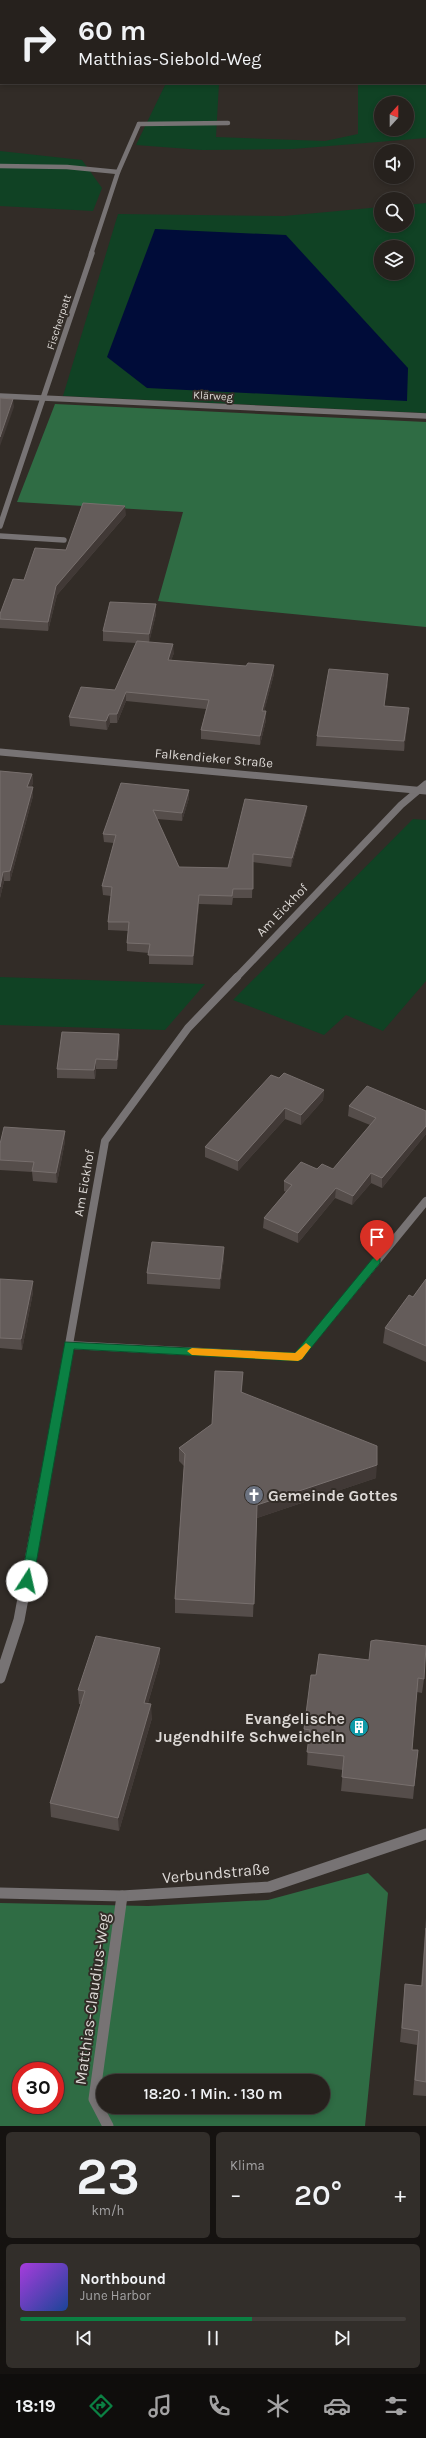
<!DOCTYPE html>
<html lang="de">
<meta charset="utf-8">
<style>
body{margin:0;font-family:Karla,sans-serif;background:#322e2a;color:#f1f3f6;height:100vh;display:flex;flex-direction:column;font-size:15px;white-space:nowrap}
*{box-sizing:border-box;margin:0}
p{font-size:13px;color:#a4a3a4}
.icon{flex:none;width:22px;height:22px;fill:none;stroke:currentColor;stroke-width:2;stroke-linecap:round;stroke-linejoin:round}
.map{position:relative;height:2126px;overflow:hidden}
.panel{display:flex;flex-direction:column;gap:6px;padding:6px;background:#151210;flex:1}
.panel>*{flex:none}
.banner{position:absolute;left:0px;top:0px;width:426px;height:84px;box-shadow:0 2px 6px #0003,0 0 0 1px #423e3b;background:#26211d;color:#f1f3f6;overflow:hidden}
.needle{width:26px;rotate:21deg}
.buttons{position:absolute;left:374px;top:96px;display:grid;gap:8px}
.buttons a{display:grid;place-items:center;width:40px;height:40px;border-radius:50%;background:#26211d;box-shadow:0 2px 6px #0003,0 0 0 1px #423e3b;font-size:20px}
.speed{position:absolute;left:12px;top:2062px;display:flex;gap:8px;font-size:20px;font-weight:700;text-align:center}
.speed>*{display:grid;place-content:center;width:52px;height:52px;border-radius:50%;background:#26211d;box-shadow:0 2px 6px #0003,0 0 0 1px #423e3b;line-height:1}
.speed .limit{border:6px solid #d22;background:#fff;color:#111}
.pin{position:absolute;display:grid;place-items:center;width:34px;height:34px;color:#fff;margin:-41px -17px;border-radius:50% 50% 50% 0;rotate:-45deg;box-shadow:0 0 4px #0007}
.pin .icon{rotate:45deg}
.me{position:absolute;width:44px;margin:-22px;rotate:10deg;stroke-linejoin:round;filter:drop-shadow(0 0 3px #0008)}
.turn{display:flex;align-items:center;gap:14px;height:84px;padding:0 12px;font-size:18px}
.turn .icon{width:52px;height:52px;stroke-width:2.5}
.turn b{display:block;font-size:28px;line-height:34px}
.big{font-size:30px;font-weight:600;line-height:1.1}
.panel .card{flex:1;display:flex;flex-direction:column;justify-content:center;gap:6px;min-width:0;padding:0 14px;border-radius:6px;background:#322e2a}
.panel .dial{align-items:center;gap:0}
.dial b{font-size:52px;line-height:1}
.song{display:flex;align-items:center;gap:12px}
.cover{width:48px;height:48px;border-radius:6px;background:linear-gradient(135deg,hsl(280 70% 55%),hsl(220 70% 35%))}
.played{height:4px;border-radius:2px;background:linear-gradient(90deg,#0b8043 60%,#423e3b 60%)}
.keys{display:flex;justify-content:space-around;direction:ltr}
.heat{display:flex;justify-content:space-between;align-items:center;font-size:22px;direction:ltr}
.panel .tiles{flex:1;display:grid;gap:6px;grid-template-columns:1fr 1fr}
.card:last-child{grid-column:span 2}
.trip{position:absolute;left:96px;top:2074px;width:234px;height:40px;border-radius:20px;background:#26211d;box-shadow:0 2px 6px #0003,0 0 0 1px #423e3b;font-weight:600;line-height:40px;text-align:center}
.dock{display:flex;height:64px;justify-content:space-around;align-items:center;background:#0f0d0c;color:#a4a3a4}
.dock .icon{width:28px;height:28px}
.dock .selected{color:#0b8043}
.dock b{font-size:18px;color:#f1f3f6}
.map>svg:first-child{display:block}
</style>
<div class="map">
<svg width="426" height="2126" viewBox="0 0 426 2126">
<rect width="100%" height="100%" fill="#322c27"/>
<g fill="#104224" fill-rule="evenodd">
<path d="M324,0H426V138L293,149L202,150L136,145L166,83H219L216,137L325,141L358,134V83H425V1ZM381,103H407V129H381Z"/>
<path d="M0,151L82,160L102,188L93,211L0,206Z"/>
<path d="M426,203V413L63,396L118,214L284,216L381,207V225H407V205ZM381,247H407V273H381Z"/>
<path d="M413,819L426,820V981L383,1031L346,1015L324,1035L233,1000Z"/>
<path d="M0,977L205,984L165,1030L0,1025Z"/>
</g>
<g fill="#2f6c44" fill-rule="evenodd">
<path d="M55,404L426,422V627L158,601L183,512L17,502Z"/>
<path d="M368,1873L388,1893L365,2126H0V1903L148,1906L268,1900ZM21,2071H55V2105H21ZM103,2081H323V2107H103Z"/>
</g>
<path fill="#000c39" d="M155,229L286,235L408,368L407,401L147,388L107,357Z"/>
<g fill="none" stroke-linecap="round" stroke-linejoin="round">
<g stroke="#777374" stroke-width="4.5">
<path d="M139,124L228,123"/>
<path d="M0,166L67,167L118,172"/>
</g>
<path stroke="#777374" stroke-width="5.5" d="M0,536L64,540"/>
<path stroke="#777374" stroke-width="4.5" d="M91,254L118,172L139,124"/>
<g stroke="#777374" stroke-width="5.5">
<path d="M0,396L426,416"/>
<path d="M0,526L92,253"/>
</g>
<path stroke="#777374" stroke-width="7" d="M236,978L401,805L426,784"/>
<g stroke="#777374" stroke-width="8">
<path d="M69,1345L298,1357L426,1201"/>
<path d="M44,1486L105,1141L188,1028L237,977"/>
</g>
<g stroke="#777374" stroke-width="11">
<path d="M0,1678L19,1620L44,1485"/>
<path d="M0,1893L122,1896L269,1887L426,1834"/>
<path d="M108,2126L94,2099L122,1896"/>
</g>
<path stroke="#777374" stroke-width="7" d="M0,752L426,791"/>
</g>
<g fill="#554d4a">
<path d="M126,515L57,595L48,631L0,628V614L24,580L66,550Z"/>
<path d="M156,604V614L149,642L174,653L171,660L274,674L264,711H266V720L260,745L201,739V730L206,709L126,701L117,723H110L107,730L70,726L69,717L115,690L136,643L103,641V631Z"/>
<path d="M388,683L384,706L408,717L404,751L316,746L317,736Z"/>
<path d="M0,771L32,774L33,783L31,787L33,796L10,881H4L0,898Z"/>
<path d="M189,790V798L182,821L157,819L179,867L228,868L307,806L306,814L291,867L253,862L252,898H233L232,905L199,904L193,965L149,964V953L127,951V943L128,931L108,930V922L111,896L103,895L102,886L114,843L104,842L103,834Z"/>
<path d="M119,1034L120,1043L117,1069H96L95,1079L57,1078V1069Z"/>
<path d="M279,1078L324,1090L323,1100L301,1125L285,1119L238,1171L205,1157V1147Z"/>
<path d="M349,1106L426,1111V1134L382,1188L371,1183L352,1205L335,1198L298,1243L263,1228L264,1218L286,1192L284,1191V1181L317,1169H333L370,1125L348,1116Z"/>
<path d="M65,1131V1141L57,1183L33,1181L32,1172L0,1170V1144Z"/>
<path d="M224,1247V1258L220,1289L147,1284V1273Z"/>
<path d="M0,1279L33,1292L22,1350L0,1348Z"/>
<path d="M426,1279V1362L383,1343L385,1328L413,1297Z"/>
<path d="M243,1372L242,1392L376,1478L257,1518L253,1617L175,1613V1599L184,1466L179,1461V1448L212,1424Z"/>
<path d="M319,1654L424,1679L422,1693L417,1692L412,1750H418L413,1799L341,1791L343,1770L307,1765L308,1743L303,1742L304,1729L316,1675Z"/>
<path d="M160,1662L148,1703L152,1718L119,1831L51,1817L50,1803L81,1704H79L78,1690Z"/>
<path d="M426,1918V2096L413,2095L417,2045L400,2042L405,1984L421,1986Z"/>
</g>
<g fill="#413936">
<path d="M13,399L14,407L0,446V437Z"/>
<path d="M125,506L126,515L57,595L48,631V622L56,586Z"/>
<path d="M156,604V614L149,643V634Z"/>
<path d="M173,644L174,653L168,669V660Z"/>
<path d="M274,665V674L262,720V711Z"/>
<path d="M388,674V683L383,715L384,706Z"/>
<path d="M126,692V701L117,723V714Z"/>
<path d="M409,708L408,717L404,751V741Z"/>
<path d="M266,711V720L260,745V736Z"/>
<path d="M109,714L110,723L107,730L106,721Z"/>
<path d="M32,774L33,783L28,796L27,787Z"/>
<path d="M33,787V796L10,881V871Z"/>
<path d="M189,790V798L182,821V813Z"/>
<path d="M307,806L306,814L291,867L292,858Z"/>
<path d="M3,872L4,881L0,898V887Z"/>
<path d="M199,895V904L193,965V956Z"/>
<path d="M119,1034L120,1043L117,1069V1060Z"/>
<path d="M96,1059V1069L95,1079L94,1070Z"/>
<path d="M324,1090L323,1100L301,1125V1115Z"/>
<path d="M285,1108V1119L238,1171V1161Z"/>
<path d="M426,1126V1134L382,1188V1178Z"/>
<path d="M65,1131V1141L57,1183L56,1173Z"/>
<path d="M371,1173V1183L352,1205L353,1196Z"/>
<path d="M336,1188L335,1198L298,1243V1233Z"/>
<path d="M224,1247V1258L220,1289V1279Z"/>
<path d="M33,1281V1292L22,1350L21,1339Z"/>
<path d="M377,1465L376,1478L257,1518L253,1617L257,1505Z"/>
<path d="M160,1648V1662L144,1716V1703Z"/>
<path d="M151,1704L152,1718L119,1831L118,1818Z"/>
</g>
<g fill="#645c5a" stroke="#776f6d">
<path d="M0,398L13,399L0,437Z"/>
<path d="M83,503L125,506L56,586L48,622L0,619V614L13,579L24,580L35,548L66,550Z"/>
<path d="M110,602L156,604L149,634L103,631Z"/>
<path d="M137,641L173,644L168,660L246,666L248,663L274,665L262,711H266L260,736L201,730L209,700L126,692L117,714H109L106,721L69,717L81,687L115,690Z"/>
<path d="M329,669L388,674L384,706L409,708L404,741L317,736Z"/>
<path d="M0,771L32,774L27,787H33L10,871L3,872L0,887Z"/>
<path d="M121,783L189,790L182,813L153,810L179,867L228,868L245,799L307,806L292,858L253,854V889H233L232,896L199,895L193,956L148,955L150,944L127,943L129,922H108L112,887L102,886L116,835L103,834Z"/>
<path d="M62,1032L119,1034L117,1060L96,1059L94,1070L57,1069Z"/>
<path d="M284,1073L324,1090L301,1115L285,1108L238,1161L205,1147L271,1075L279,1078Z"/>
<path d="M367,1086L426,1111V1126L382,1178L371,1173L353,1196L336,1188L298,1233L264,1218L292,1185L284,1181L301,1162L317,1169L322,1164L333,1169L376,1118L349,1106Z"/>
<path d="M4,1127L65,1131L56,1173L32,1171L34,1162L0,1160V1144Z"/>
<path d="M152,1242L224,1247L220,1279L147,1273Z"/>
<path d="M0,1279L33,1281L21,1339L0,1338Z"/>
<path d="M426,1279V1346L385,1328L409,1295L413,1297Z"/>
<path d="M215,1371L243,1372L241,1392L377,1446V1465L257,1505L254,1604L175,1599L185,1454L179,1448L212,1424Z"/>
<path d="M96,1636L160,1648L144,1703L151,1704L118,1818L50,1803L85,1691L78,1690Z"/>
<path d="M376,1640L426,1646L424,1679L418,1678L412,1750H418L414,1786L342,1777L344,1756L307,1752L310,1730L304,1729L311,1675H316L319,1654L369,1660L371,1641Z"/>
<path d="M426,1928V2082L415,2080L419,2031L402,2028L405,1984L422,1986Z"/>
</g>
<path fill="#0b8043" stroke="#07532c" d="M377,1257L380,1258V1263L302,1359L298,1361L74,1349L33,1581L27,1586L23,1585L21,1581L65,1342L295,1353L373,1258Z"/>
<path fill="#f59e0b" d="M306,1343L311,1347L302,1359L298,1361L192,1355L187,1351L192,1348L295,1353Z"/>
<defs>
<symbol id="church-disc" viewBox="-11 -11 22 22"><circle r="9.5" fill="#6b7280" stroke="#322c27"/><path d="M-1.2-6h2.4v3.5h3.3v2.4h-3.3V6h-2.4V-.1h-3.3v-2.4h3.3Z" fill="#fff"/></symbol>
<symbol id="building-disc" viewBox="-11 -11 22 22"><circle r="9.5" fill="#0f9aa8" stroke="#322c27"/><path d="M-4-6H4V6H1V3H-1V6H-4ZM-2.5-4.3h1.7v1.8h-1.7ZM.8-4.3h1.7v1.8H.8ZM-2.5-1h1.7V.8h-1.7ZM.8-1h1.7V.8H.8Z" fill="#fff"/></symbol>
</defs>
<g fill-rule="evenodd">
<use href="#church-disc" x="243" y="1484" width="22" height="22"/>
<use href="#building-disc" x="348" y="1716" width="22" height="22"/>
</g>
<g text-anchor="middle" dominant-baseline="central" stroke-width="4" stroke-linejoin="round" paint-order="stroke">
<g font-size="11" fill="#ddd9d6" stroke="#322c27">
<text transform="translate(59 322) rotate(-72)">Fischerpatt</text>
<text transform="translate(213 396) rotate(3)">Klärweg</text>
</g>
<g font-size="13" fill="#ddd9d6" stroke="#322c27">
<text transform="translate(214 758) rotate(5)">Falkendieker Straße</text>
<text transform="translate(282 910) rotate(-46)">Am Eickhof</text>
<text transform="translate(84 1183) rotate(-80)">Am Eickhof</text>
</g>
<g font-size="16" font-weight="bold" fill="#ddd9d6" stroke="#322c27" text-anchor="start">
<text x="268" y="1495">Gemeinde Gottes</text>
<text x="345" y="1718" text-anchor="end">Evangelische<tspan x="345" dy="18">Jugendhilfe Schweicheln</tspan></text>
</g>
<g font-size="16" fill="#ddd9d6" stroke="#322c27">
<text transform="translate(216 1873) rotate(-5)">Verbundstraße</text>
<text transform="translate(92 1999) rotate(-82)">Matthias-Claudius-Weg</text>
</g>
</g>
</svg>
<div class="buttons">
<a><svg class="needle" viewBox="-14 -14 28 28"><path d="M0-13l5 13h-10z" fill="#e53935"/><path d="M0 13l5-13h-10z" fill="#a4a3a4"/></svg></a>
<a><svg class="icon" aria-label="sound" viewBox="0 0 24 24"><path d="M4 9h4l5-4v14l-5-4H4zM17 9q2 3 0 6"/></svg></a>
<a><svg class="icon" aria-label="search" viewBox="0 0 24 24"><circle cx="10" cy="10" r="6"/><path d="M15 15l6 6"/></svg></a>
<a><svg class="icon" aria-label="layers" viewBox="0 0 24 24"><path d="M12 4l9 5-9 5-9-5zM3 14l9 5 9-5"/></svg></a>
</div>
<div class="speed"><div class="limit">30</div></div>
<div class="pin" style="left:377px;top:1261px;background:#d93025"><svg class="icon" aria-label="arrive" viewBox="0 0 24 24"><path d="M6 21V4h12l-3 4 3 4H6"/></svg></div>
<svg class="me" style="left:27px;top:1581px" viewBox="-20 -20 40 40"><circle r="19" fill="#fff"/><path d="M0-13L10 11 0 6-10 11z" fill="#0b8043"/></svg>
<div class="trip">18:20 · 1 Min. · 130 m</div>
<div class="banner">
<div class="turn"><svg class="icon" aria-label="right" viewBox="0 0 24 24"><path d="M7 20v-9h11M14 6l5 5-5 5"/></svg><div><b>60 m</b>Matthias-Siebold-Weg</div></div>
</div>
</div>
<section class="panel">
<div class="tiles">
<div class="card dial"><b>23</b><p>km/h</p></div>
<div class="card"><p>Klima</p>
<div class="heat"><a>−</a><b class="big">20°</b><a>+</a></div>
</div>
<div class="card">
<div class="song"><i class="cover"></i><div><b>Northbound</b><p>June Harbor</p></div></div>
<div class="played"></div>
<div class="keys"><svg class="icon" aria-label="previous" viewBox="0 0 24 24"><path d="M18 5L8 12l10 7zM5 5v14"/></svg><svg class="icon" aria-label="pause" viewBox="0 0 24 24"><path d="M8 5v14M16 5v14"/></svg><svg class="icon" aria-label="next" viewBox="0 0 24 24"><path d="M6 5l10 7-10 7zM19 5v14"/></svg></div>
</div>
</div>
</section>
<nav class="dock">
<b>18:19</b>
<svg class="icon selected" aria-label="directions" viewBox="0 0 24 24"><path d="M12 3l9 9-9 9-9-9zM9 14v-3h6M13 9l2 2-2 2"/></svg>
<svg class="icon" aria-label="music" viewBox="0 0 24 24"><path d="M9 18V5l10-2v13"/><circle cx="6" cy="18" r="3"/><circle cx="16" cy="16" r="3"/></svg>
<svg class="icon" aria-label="phone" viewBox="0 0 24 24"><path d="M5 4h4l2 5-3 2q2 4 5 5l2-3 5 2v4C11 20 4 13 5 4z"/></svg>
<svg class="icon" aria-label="climate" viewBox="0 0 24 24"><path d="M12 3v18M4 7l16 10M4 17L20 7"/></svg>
<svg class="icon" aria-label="car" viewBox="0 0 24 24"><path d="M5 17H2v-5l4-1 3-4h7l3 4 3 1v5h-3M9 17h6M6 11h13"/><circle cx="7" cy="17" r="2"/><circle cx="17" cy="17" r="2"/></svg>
<svg class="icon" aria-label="filters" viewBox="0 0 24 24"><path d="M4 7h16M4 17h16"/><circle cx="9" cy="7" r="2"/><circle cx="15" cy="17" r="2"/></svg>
</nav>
